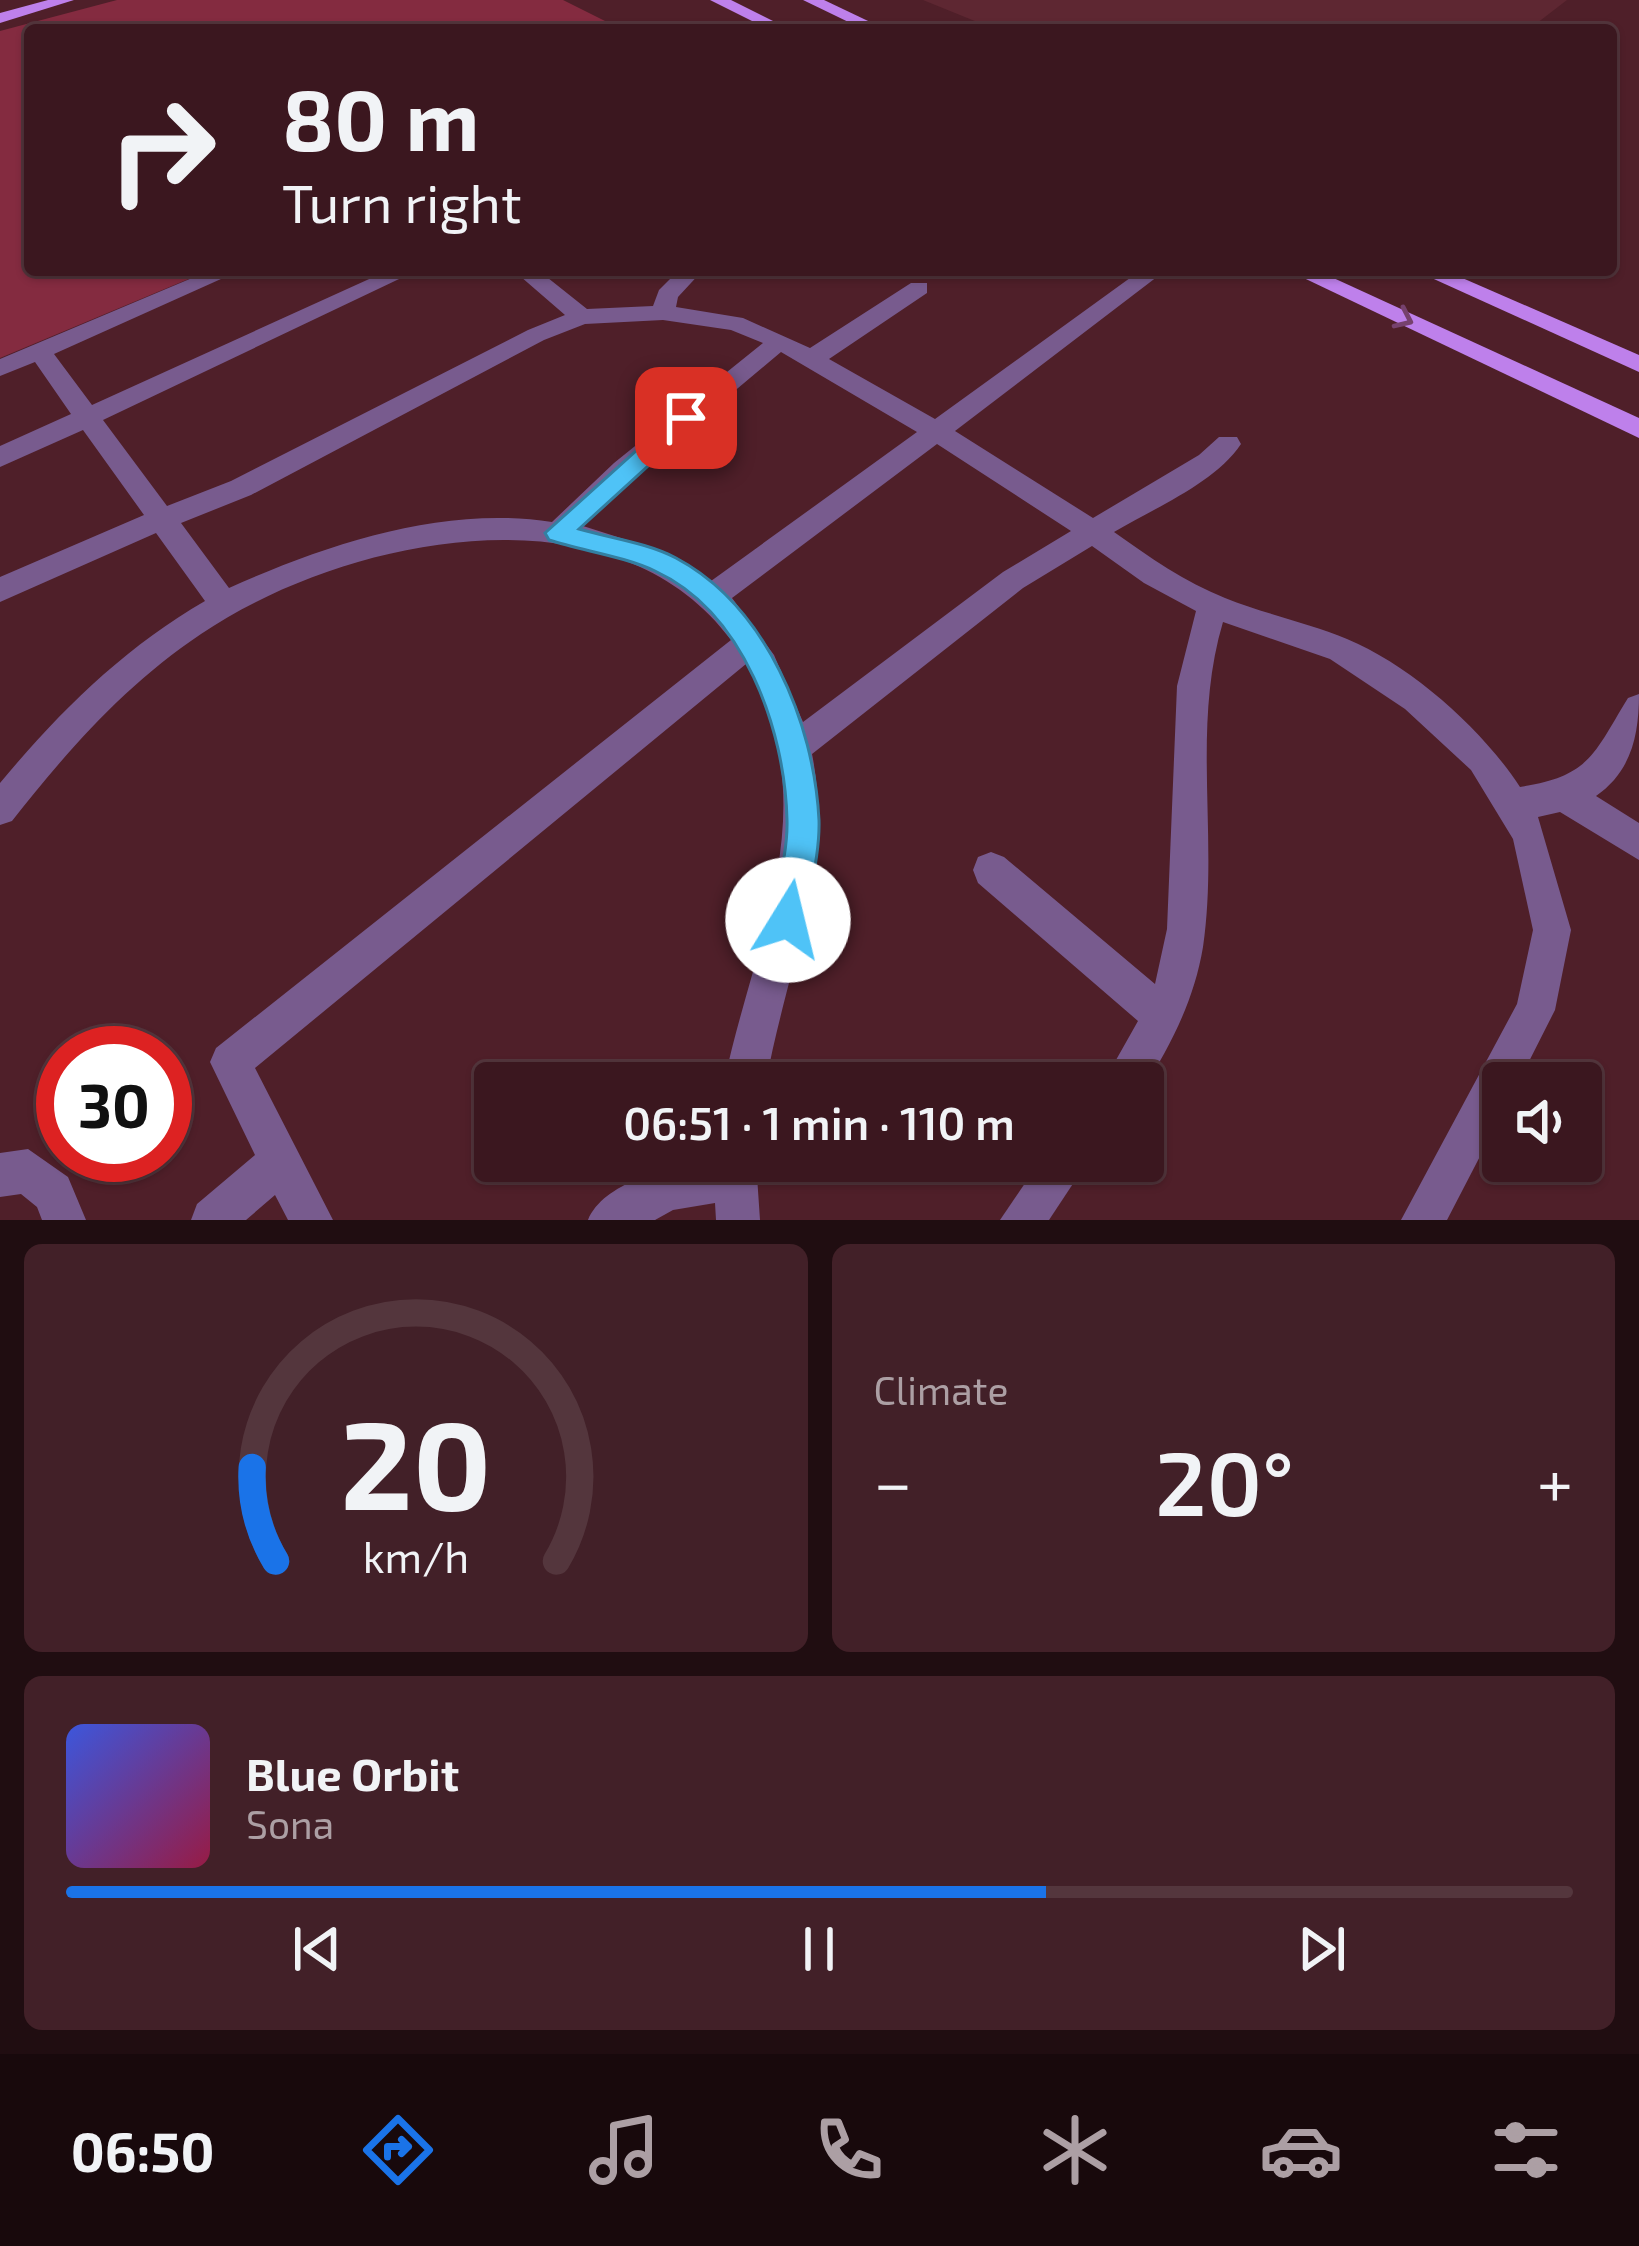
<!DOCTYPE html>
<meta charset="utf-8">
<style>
body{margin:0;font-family:"Exo 2",sans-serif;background:#422028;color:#f1f3f6;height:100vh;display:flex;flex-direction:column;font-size:45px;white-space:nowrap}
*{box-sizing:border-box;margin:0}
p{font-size:39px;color:#ac9fa4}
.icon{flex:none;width:66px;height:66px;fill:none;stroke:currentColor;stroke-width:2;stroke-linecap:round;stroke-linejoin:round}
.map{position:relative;height:1220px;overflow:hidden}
.details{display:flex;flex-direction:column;gap:24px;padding:24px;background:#200d11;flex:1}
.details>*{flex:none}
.hud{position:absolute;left:24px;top:24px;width:1593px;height:252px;border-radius:12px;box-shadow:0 3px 9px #0004,0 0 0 3px #54363d;background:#3b171f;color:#f1f3f6;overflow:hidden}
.controls{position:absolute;left:1482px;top:1062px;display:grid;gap:24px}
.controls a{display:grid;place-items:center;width:120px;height:120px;border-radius:12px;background:#3b171f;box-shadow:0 3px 9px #0004,0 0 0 3px #54363d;font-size:60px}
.speed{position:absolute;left:36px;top:1026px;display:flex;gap:24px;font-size:60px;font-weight:700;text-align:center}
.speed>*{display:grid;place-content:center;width:156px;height:156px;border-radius:50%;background:#3b171f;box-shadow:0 3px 9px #0004,0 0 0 3px #54363d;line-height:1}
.speed .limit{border:18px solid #d22;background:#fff;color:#111}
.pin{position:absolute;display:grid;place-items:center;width:102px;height:102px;color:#fff;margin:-51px;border-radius:24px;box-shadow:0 6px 18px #0006}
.me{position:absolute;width:132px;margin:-66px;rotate:9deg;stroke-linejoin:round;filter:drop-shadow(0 0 9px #0008)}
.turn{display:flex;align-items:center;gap:42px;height:252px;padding:0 60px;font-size:54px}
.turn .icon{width:156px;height:156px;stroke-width:2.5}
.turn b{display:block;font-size:84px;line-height:102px}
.big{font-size:90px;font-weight:600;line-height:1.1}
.details .card{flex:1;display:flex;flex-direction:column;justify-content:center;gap:18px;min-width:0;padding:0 42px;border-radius:18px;background:#422028}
.details .dial{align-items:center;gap:0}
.dial svg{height:312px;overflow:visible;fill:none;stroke:#54363d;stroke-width:7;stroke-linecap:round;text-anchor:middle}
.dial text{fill:#f1f3f6;stroke:none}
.song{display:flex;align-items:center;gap:36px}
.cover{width:144px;height:144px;border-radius:18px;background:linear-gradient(135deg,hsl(230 70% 55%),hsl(340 70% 35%))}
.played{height:12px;border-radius:6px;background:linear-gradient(90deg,#1a73e8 65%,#54363d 65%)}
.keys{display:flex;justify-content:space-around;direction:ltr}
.heat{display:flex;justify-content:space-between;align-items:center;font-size:66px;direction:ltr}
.details .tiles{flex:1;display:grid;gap:24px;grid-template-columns:1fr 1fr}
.card:last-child{grid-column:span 2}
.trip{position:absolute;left:474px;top:1062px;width:690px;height:120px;border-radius:12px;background:#3b171f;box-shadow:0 3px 9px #0004,0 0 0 3px #54363d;font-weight:600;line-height:120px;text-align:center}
.menu{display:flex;height:192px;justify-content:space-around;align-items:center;background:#18090c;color:#ac9fa4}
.menu .icon{width:84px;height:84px}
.menu .on{color:#1a73e8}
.menu b{font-size:54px;color:#f1f3f6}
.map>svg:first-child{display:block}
</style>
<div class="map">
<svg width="1639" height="1220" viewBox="0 0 1639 1220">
<rect width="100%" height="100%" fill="#4f1f29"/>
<path fill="#5e2732" d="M923,0H1567L1528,30H997Z"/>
<path fill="#842b40" d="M117,0H563L623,30H30V270H210L0,358V31Z"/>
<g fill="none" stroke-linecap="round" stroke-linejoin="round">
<g fill="#785b8e" fill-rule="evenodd">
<path d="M211,270H241L54,354L92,405L389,270H418L103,420L167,506L231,481L528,330L565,315L513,270H538L587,309L653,306L659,290L679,270H703L678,297L676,307L743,318L810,348L911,283H927V293L829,359L935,419L1141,270H1166L955,431L1093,518L1199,455L1219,437H1237L1241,444C1214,484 1154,508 1114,532C1149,557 1185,582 1225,598C1265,614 1308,623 1347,639C1412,666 1483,730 1520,787C1590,776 1593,755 1628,698L1639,694C1639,734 1632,771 1596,796L1639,823V860L1560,812L1538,817L1571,930L1555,1010L1518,1083H1503V1112L1447,1220H1401L1517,1004L1533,930L1513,839L1471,770L1405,709L1330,659L1223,622C1191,729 1219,838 1203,947C1194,1001 1171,1044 1143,1090V1083H1103L1138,1021L978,883L973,870L978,857L991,852L1004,857L1155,984L1167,929L1177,686L1196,611L1144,583L1092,546L1023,588L812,754C835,867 785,973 766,1083H724C754,938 828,808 746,664L255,1068L333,1220H288L275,1195L246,1220H191L197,1204L255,1155L210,1062L216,1048L731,640C612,480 343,538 201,634C126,684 67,751 12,821L0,825V783C59,712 125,647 205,601L156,533L0,602V577L144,515L83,430L0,467V446L71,414L35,362L0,376V359ZM663,320L731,330L763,343L614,463L552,522C443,505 327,544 229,588L181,523L251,495L544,340L585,324ZM781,352L917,432L711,581L668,553L583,526L632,477ZM937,444L1071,531L1003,572L803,722L774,655L732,598Z"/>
<path d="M28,1149L68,1177L86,1220H42L37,1207L21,1194L0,1197V1153Z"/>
<path d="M705,1161H756L760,1220H716L715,1203L673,1210L655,1220H588C603,1183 667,1167 705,1161Z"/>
<path d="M1040,1161H1088L1049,1220H1000Z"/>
</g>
<g fill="#be80eb" fill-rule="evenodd">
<path d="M48,0H74L0,23V13Z"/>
<path d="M710,0H731L791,30H770Z"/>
<path d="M803,0H824L887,30H865Z"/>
<path d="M1287,270H1316L1639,418V438Z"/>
<path d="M1414,270H1444L1639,355V372Z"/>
</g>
</g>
<defs><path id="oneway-chevron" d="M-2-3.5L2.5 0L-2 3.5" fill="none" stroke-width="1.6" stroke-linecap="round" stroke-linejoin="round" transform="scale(3)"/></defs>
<use stroke="#76416d" href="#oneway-chevron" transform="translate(1404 319) rotate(25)"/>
<path fill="#4fc3f7" stroke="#337fa1" stroke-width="3" d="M686,410L694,413V424L579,529C610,538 648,543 676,558C766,606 814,722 819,820C820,853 810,889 805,920L800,932L788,937L776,932L771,920C777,888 788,853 787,820C785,730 744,612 655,571C623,556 583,551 549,540L545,533L678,413Z"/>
</svg>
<div class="controls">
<a><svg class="icon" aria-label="sound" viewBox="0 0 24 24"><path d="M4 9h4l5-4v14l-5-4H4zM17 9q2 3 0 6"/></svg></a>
</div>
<div class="speed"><div class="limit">30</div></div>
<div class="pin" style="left:686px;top:418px;background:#d93025"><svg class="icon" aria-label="arrive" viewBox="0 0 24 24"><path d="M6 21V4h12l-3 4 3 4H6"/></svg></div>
<svg class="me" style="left:788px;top:920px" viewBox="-20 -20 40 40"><circle r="19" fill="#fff"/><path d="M0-13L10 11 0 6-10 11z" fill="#4fc3f7"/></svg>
<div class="trip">06:51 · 1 min · 110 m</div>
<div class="hud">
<div class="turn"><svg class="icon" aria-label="right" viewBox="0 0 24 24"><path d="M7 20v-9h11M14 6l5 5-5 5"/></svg><div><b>80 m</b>Turn right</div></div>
</div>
</div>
<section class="details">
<div class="tiles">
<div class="card dial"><svg viewBox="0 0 100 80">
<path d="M14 69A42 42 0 1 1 86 69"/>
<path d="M14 69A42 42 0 0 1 8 45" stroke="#1a73e8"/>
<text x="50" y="56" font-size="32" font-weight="700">20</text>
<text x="50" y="72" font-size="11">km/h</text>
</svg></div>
<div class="card"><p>Climate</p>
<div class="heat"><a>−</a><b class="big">20°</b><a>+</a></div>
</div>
<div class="card">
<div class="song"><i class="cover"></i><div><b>Blue Orbit</b><p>Sona</p></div></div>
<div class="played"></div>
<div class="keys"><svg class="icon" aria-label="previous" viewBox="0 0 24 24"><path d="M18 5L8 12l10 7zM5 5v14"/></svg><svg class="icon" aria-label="pause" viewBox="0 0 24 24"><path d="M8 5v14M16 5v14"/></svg><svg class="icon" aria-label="next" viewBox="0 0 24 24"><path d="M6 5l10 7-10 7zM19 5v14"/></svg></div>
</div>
</div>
</section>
<nav class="menu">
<b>06:50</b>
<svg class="icon on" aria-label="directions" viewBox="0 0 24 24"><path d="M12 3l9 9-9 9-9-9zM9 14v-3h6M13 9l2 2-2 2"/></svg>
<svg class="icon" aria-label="music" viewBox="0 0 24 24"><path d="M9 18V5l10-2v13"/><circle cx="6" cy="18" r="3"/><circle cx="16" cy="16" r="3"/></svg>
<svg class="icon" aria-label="phone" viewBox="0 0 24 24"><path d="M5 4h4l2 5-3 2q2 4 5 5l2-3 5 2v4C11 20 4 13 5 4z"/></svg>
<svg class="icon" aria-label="climate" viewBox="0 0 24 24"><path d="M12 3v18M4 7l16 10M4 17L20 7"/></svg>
<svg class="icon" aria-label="car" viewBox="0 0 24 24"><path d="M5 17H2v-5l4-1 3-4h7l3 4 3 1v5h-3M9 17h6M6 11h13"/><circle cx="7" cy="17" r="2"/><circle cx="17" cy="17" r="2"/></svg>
<svg class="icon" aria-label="filters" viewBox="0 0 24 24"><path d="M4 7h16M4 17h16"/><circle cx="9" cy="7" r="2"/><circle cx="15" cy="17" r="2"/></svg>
</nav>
